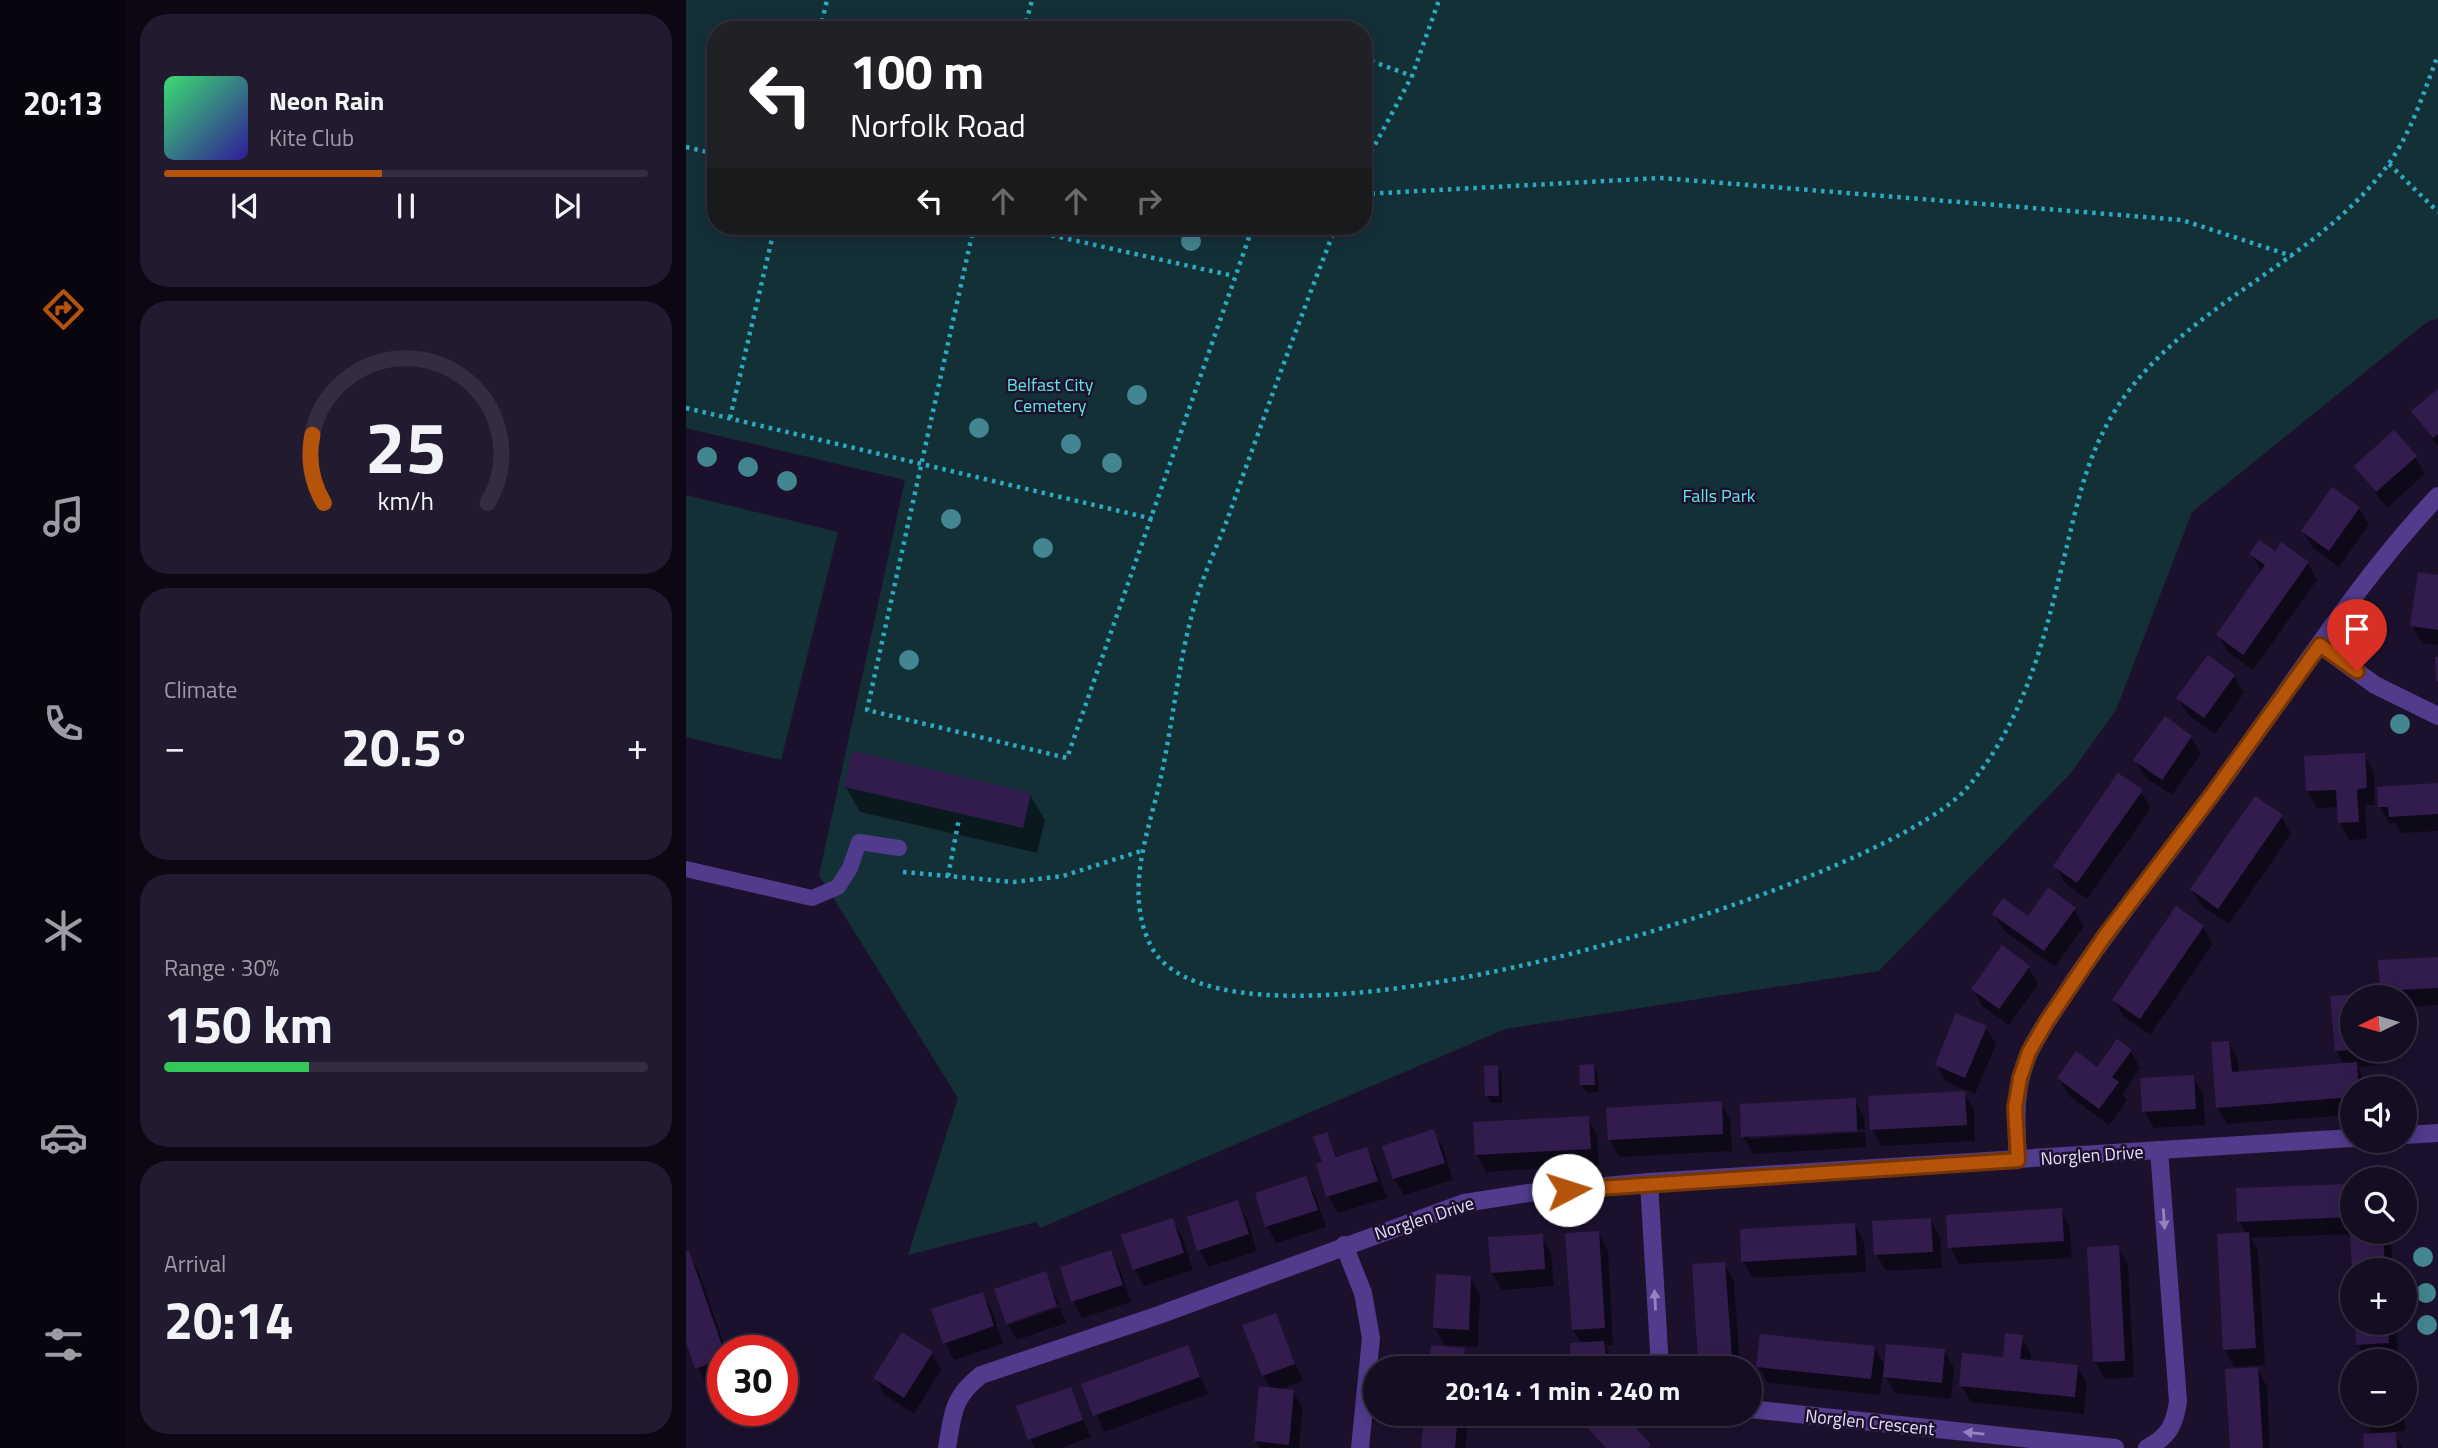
<!DOCTYPE html>
<meta charset="utf-8">
<style>
body{margin:0;font-family:"Titillium Web",sans-serif;background:#221b2f;color:#f1f3f6;height:100vh;display:flex;flex-direction:column;font-size:26px;white-space:nowrap}
*{box-sizing:border-box;margin:0}
p{font-size:23px;color:#9d9ca5}
.icon{flex:none;width:38px;height:38px;fill:none;stroke:currentColor;stroke-width:2;stroke-linecap:round;stroke-linejoin:round}
.map{position:relative;flex:1;overflow:hidden}
.drawer{display:flex;flex-direction:column;gap:14px;padding:14px;background:#0c0713;width:560px}
.drawer>*{flex:none}
.hud{position:absolute;left:21px;top:21px;width:665px;height:214px;border-radius:28px;box-shadow:0 4px 18px #0003,0 0 0 2px #342d40;background:#202124;color:#fff;overflow:hidden}
.needle{width:46px;rotate:265deg}
.controls{position:absolute;left:1654px;top:985px;display:grid;gap:14px}
.controls a{display:grid;place-items:center;width:77px;height:77px;border-radius:50%;background:#150d22;box-shadow:0 4px 18px #0003,0 0 0 2px #342d40;font-size:35px}
.speed{position:absolute;left:21px;top:1335px;display:flex;gap:14px;font-size:35px;font-weight:700;text-align:center}
.speed>*{display:grid;place-content:center;width:91px;height:91px;border-radius:50%;background:#150d22;box-shadow:0 4px 18px #0003,0 0 0 2px #342d40;line-height:1}
.speed .limit{border:10px solid #d22;background:#fff;color:#111}
.pin{position:absolute;display:grid;place-items:center;width:60px;height:60px;color:#fff;margin:-72px -30px;border-radius:50% 50% 50% 0;rotate:-45deg;box-shadow:0 0 7px #0007}
.pin .icon{rotate:45deg}
.me{position:absolute;width:77px;margin:-38px;rotate:85deg;stroke-linejoin:round;filter:drop-shadow(0 0 5px #0008)}
.turn{display:flex;align-items:center;gap:24px;height:147px;padding:0 28px;font-size:32px}
.turn .icon{width:91px;height:91px;stroke-width:2.5}
.turn b{display:block;font-size:49px;line-height:60px}
.lanes{display:flex;align-items:center;height:66px;padding:0 28px;background:#0003;justify-content:center;gap:35px;direction:ltr}
.lanes .off{opacity:.35}
.big{font-size:52px;font-weight:700;line-height:1.1}
.drawer .card{flex:1;display:flex;flex-direction:column;justify-content:center;gap:10px;min-width:0;padding:0 24px;border-radius:28px;background:#221b2f}
.drawer .dial{align-items:center;gap:0}
.dial svg{height:182px;overflow:visible;fill:none;stroke:#342d40;stroke-width:7;stroke-linecap:round;text-anchor:middle}
.dial text{fill:#f1f3f6;stroke:none}
.song{display:flex;align-items:center;gap:21px}
.cover{width:84px;height:84px;border-radius:10px;background:linear-gradient(135deg,hsl(140 70% 55%),hsl(250 70% 35%))}
.played{height:7px;border-radius:4px;background:linear-gradient(90deg,#b45309 45%,#342d40 45%)}
.keys{display:flex;justify-content:space-around;direction:ltr}
.heat{display:flex;justify-content:space-between;align-items:center;font-size:38px;direction:ltr}
.charge{height:10px;border-radius:5px;background:linear-gradient(90deg,#34c759 30%,#342d40 0)}
.trip{position:absolute;left:677px;top:1356px;width:399px;height:70px;border-radius:35px;background:#150d22;box-shadow:0 4px 18px #0003,0 0 0 2px #342d40;font-weight:700;line-height:70px;text-align:center}
main{display:flex;flex:1;min-height:0}
.tabs{display:flex;flex-direction:column;width:126px;justify-content:space-around;align-items:center;background:#08050e;color:#9d9ca5}
.tabs .icon{width:49px;height:49px}
.tabs .selected{color:#b45309}
.tabs b{font-size:32px;color:#f1f3f6}
.map>svg:first-child{display:block}
</style>
<main>
<nav class="tabs">
<b>20:13</b>
<svg class="icon selected" aria-label="directions" viewBox="0 0 24 24"><path d="M12 3l9 9-9 9-9-9zM9 14v-3h6M13 9l2 2-2 2"/></svg>
<svg class="icon" aria-label="music" viewBox="0 0 24 24"><path d="M9 18V5l10-2v13"/><circle cx="6" cy="18" r="3"/><circle cx="16" cy="16" r="3"/></svg>
<svg class="icon" aria-label="phone" viewBox="0 0 24 24"><path d="M5 4h4l2 5-3 2q2 4 5 5l2-3 5 2v4C11 20 4 13 5 4z"/></svg>
<svg class="icon" aria-label="climate" viewBox="0 0 24 24"><path d="M12 3v18M4 7l16 10M4 17L20 7"/></svg>
<svg class="icon" aria-label="car" viewBox="0 0 24 24"><path d="M5 17H2v-5l4-1 3-4h7l3 4 3 1v5h-3M9 17h6M6 11h13"/><circle cx="7" cy="17" r="2"/><circle cx="17" cy="17" r="2"/></svg>
<svg class="icon" aria-label="filters" viewBox="0 0 24 24"><path d="M4 7h16M4 17h16"/><circle cx="9" cy="7" r="2"/><circle cx="15" cy="17" r="2"/></svg>
</nav>
<section class="drawer">
<div class="card">
<div class="song"><i class="cover"></i><div><b>Neon Rain</b><p>Kite Club</p></div></div>
<div class="played"></div>
<div class="keys"><svg class="icon" aria-label="previous" viewBox="0 0 24 24"><path d="M18 5L8 12l10 7zM5 5v14"/></svg><svg class="icon" aria-label="pause" viewBox="0 0 24 24"><path d="M8 5v14M16 5v14"/></svg><svg class="icon" aria-label="next" viewBox="0 0 24 24"><path d="M6 5l10 7-10 7zM19 5v14"/></svg></div>
</div>
<div class="card dial"><svg viewBox="0 0 100 80">
<path d="M14 69A42 42 0 1 1 86 69"/>
<path d="M14 69A42 42 0 0 1 9 39" stroke="#b45309"/>
<text x="50" y="56" font-size="32" font-weight="700">25</text>
<text x="50" y="72" font-size="11">km/h</text>
</svg></div>
<div class="card"><p>Climate</p>
<div class="heat"><a>−</a><b class="big">20.5°</b><a>+</a></div>
</div>
<div class="card"><p>Range · 30%</p><b class="big">150 km</b><div class="charge"></div></div>
<div class="card"><p>Arrival</p><b class="big">20:14</b></div>
</section>
<div class="map">
<svg width="1752" height="1448" viewBox="0 0 1752 1448">
<rect width="100%" height="100%" fill="#1c112d"/>
<g fill="#143037" fill-rule="evenodd">
<path d="M0,0H1752V318L1741,322L1506,512L1430,710L1384,774L1193,971L819,1029L354,1228L350,1222L222,1255L272,1098L133,875L219,480L0,428ZM30,30H677V226H30Z"/>
<path d="M0,495L152,532L95,760L0,737Z"/>
</g>
<g fill="#0007">
<path d="M1752,392V447L1728,412Z"/>
<path d="M1729,457L1739,474L1701,508L1670,467Z"/>
<path d="M1673,508L1683,525L1653,567L1627,548L1617,531Z"/>
<path d="M1589,553L1622,563L1631,580L1567,670L1542,652L1532,635L1576,572L1565,554Z"/>
<path d="M1752,577V645L1736,643L1726,626Z"/>
<path d="M1548,676L1558,693L1529,734L1502,715L1492,698Z"/>
<path d="M1505,737L1515,754L1486,795L1459,777L1449,760Z"/>
<path d="M1678,755L1688,772L1689,805H1679L1681,839L1663,840L1654,823L1653,807L1631,808L1621,791Z"/>
<path d="M1752,785V831L1715,833L1709,823L1704,824L1694,807Z"/>
<path d="M159,786L344,795L359,820L351,853L174,812Z"/>
<path d="M1455,792L1465,808L1401,899L1379,883L1369,866Z"/>
<path d="M1596,817L1605,834L1543,924L1516,906L1506,890Z"/>
<path d="M1388,909L1398,926L1369,967L1318,931L1308,914L1342,918Z"/>
<path d="M1517,927L1527,944L1464,1035L1438,1017L1428,1000Z"/>
<path d="M1752,959V1005L1718,1007V998H1699L1695,991L1694,962Z"/>
<path d="M1342,967L1352,984L1323,1025L1296,1006L1287,989Z"/>
<path d="M1678,995L1679,998H1666V1050H1691L1692,1065L1672,1067L1681,1088H1666V1115L1541,1124L1531,1107L1543,1043L1552,1060L1553,1073L1659,1065L1650,1051L1646,998Z"/>
<path d="M1300,1028L1310,1044L1289,1094L1260,1082L1251,1065Z"/>
<path d="M1445,1051L1454,1068L1437,1093L1441,1100L1423,1125L1382,1095L1373,1078L1411,1069Z"/>
<path d="M907,1066L912,1074L913,1092L901,1093L896,1085Z"/>
<path d="M811,1067L816,1075V1103H805L801,1095Z"/>
<path d="M1507,1077L1517,1094L1519,1125L1468,1128L1458,1111Z"/>
<path d="M1278,1093L1288,1110L1289,1141L1196,1146L1186,1129Z"/>
<path d="M1169,1100L1178,1117L1179,1129L1063,1135V1139L1179,1132L1180,1147L1067,1154L1057,1137Z"/>
<path d="M1035,1103L1044,1120L1046,1151L933,1157L924,1140Z"/>
<path d="M902,1118L911,1135L913,1165L800,1172L791,1155Z"/>
<path d="M747,1131L757,1148L767,1180L718,1195L708,1179Z"/>
<path d="M640,1134L652,1158L680,1149L690,1166L701,1198L652,1213L642,1196L638,1163Z"/>
<path d="M619,1178L629,1195L640,1227L590,1243L581,1226Z"/>
<path d="M1666,1185V1232H1698L1705,1245L1707,1270H1668L1666,1234L1565,1238L1572,1251L1579,1365L1548,1367L1539,1350L1560,1234L1553,1221Z"/>
<path d="M552,1202L561,1219L571,1251L523,1267L513,1250Z"/>
<path d="M1375,1210L1384,1227L1386,1258L1273,1264L1264,1247Z"/>
<path d="M486,1220L496,1237L507,1270L458,1286L449,1270L437,1236Z"/>
<path d="M1244,1220L1254,1237L1256,1268L1200,1271L1190,1254Z"/>
<path d="M1168,1224L1178,1241L1180,1272L1067,1278L1057,1261Z"/>
<path d="M912,1233L922,1250L927,1345H919L927,1360L928,1368H887L886,1345L896,1344L887,1330Z"/>
<path d="M856,1236L865,1253L868,1286L816,1290L806,1273Z"/>
<path d="M1432,1247L1442,1264L1448,1377L1419,1379L1409,1362Z"/>
<path d="M424,1252L434,1269L445,1302L396,1318L387,1301Z"/>
<path d="M0,1253L12,1269L40,1351H37V1379L20,1385L0,1338Z"/>
<path d="M1038,1264L1048,1281L1054,1368H1019L1014,1360Z"/>
<path d="M359,1273L373,1304L322,1321V1324L310,1290Z"/>
<path d="M784,1277L794,1294L792,1347L759,1345L749,1328Z"/>
<path d="M296,1294L306,1311L317,1344L268,1360L259,1343Z"/>
<path d="M374,1307L380,1323L331,1340L322,1325Z"/>
<path d="M589,1315L617,1381L593,1390L607,1392L617,1408L613,1448H574L570,1441L585,1389L577,1375Z"/>
<path d="M1671,1323H1710L1712,1359L1682,1362L1672,1344Z"/>
<path d="M1335,1337L1345,1354L1344,1362L1391,1366L1401,1383L1398,1414L1285,1402L1275,1385L1319,1359Z"/>
<path d="M502,1347L522,1394L418,1432L398,1385Z"/>
<path d="M747,1347L778,1350L788,1368H745Z"/>
<path d="M1188,1347L1200,1368L1258,1351L1268,1368L1265,1399L1209,1393L1197,1372L1194,1395L1082,1383L1072,1366Z"/>
<path d="M246,1353L255,1370L228,1414L199,1395L189,1378Z"/>
<path d="M1571,1369L1581,1386L1584,1448H1545Z"/>
<path d="M384,1389L405,1437L375,1448H349L344,1439Z"/>
<path d="M740,1414H783L779,1448H737Z"/>
<path d="M1675,1414H1718L1719,1431L1707,1432L1717,1448H1679L1687,1435Z"/>
</g>
<g fill="#321c4e">
<path d="M1752,389V434L1747,438L1725,411Z"/>
<path d="M1708,430L1731,456L1690,492L1668,466Z"/>
<path d="M1646,487L1674,507L1643,551L1615,531Z"/>
<path d="M1573,540L1589,551L1595,542L1623,562L1557,655L1530,635L1579,565L1563,554Z"/>
<path d="M1732,572L1752,575V630L1724,626Z"/>
<path d="M1522,655L1549,675L1518,718L1490,698Z"/>
<path d="M1749,657H1752V681H1750Z"/>
<path d="M1479,716L1506,736L1476,780L1447,760Z"/>
<path d="M166,751L345,793L337,828L158,787Z"/>
<path d="M1679,753L1681,788L1671,789L1673,822L1652,823L1650,790L1620,791L1618,756Z"/>
<path d="M1432,773L1457,790L1391,883L1367,866Z"/>
<path d="M1752,783V814L1703,817L1702,807H1692L1691,787Z"/>
<path d="M1569,796L1597,815L1532,909L1504,889Z"/>
<path d="M1362,887L1390,908L1358,951L1306,914L1317,898L1342,916Z"/>
<path d="M1490,906L1518,926L1454,1019L1426,1000Z"/>
<path d="M1316,945L1344,966L1313,1009L1285,989Z"/>
<path d="M1752,957V988L1694,991L1692,960Z"/>
<path d="M1679,993V998H1666V1050L1649,1051L1644,996Z"/>
<path d="M1270,1013L1301,1026L1279,1078L1249,1065Z"/>
<path d="M1431,1039L1446,1050L1426,1077L1433,1082L1413,1109L1371,1078L1390,1051L1411,1067Z"/>
<path d="M1543,1041L1546,1072L1671,1062L1673,1088H1666V1097L1530,1108L1525,1042Z"/>
<path d="M908,1064L909,1085H894L893,1065Z"/>
<path d="M812,1065L813,1096H799L798,1066Z"/>
<path d="M1508,1075L1510,1109L1456,1112L1454,1078Z"/>
<path d="M1279,1091L1281,1125L1184,1130L1182,1096Z"/>
<path d="M1170,1098L1171,1131L1055,1137L1054,1104Z"/>
<path d="M1036,1101L1037,1134L922,1140L920,1108Z"/>
<path d="M903,1116L905,1149L789,1155L787,1122Z"/>
<path d="M748,1129L759,1163L707,1179L696,1146Z"/>
<path d="M641,1132L650,1157L681,1147L692,1181L640,1197L630,1164L636,1162L627,1137Z"/>
<path d="M620,1176L632,1210L579,1227L569,1193Z"/>
<path d="M1666,1184V1217L1551,1222L1550,1188Z"/>
<path d="M552,1200L563,1234L511,1251L501,1217Z"/>
<path d="M1376,1208L1378,1241L1262,1248L1260,1215Z"/>
<path d="M487,1218L498,1253L447,1270L435,1235Z"/>
<path d="M1245,1218L1247,1252L1188,1255L1186,1221Z"/>
<path d="M1169,1223L1171,1255L1055,1262L1054,1229Z"/>
<path d="M913,1231L919,1328L886,1330L879,1233Z"/>
<path d="M1563,1232L1570,1348L1537,1350L1531,1234Z"/>
<path d="M1664,1232H1697L1699,1270H1666Z"/>
<path d="M857,1234L859,1269L805,1273L802,1237Z"/>
<path d="M1433,1245L1439,1361L1407,1362L1401,1247Z"/>
<path d="M425,1250L437,1285L385,1302L374,1267Z"/>
<path d="M0,1251H3L38,1351L37,1359L9,1369L0,1342Z"/>
<path d="M1039,1262L1046,1359L1012,1361L1006,1264Z"/>
<path d="M360,1271L371,1306L320,1324L308,1289Z"/>
<path d="M750,1274L785,1276L783,1330L747,1328Z"/>
<path d="M297,1292L308,1326L257,1344L245,1309Z"/>
<path d="M590,1313L609,1364L576,1376L556,1325Z"/>
<path d="M1669,1323H1702L1703,1343L1670,1345Z"/>
<path d="M216,1332L247,1352L218,1398L187,1378Z"/>
<path d="M1319,1333L1337,1335L1334,1359L1392,1365L1389,1397L1273,1386L1276,1353L1317,1357Z"/>
<path d="M1074,1334L1189,1346L1185,1379L1070,1367Z"/>
<path d="M918,1341L921,1368H885L884,1343Z"/>
<path d="M1200,1344L1259,1349L1256,1383L1197,1377Z"/>
<path d="M502,1345L514,1377L407,1416L395,1384Z"/>
<path d="M745,1345L779,1348L777,1368H743Z"/>
<path d="M1572,1367L1577,1448H1544L1539,1369Z"/>
<path d="M573,1386L608,1390L603,1445L568,1441Z"/>
<path d="M385,1387L397,1420L342,1440L330,1406Z"/>
<path d="M738,1414H772L769,1448H735Z"/>
<path d="M918,1414H938L965,1445L962,1448H920L902,1428Z"/>
<path d="M1710,1432L1711,1448H1678L1677,1434Z"/>
</g>
<g fill="none" stroke-linecap="round" stroke-linejoin="round">
<g stroke="#2ea9c2" stroke-width="4.5" stroke-dasharray="3.5 5" stroke-linecap="butt">
<path d="M134,30L141,0"/>
<path d="M338,30L346,0"/>
<path d="M677,58L726,76"/>
<path d="M0,147L30,154"/>
<path d="M1703,164L1752,212"/>
<path d="M677,167L726,76L753,0"/>
<path d="M677,194L975,178L1496,220L1606,256"/>
<path d="M288,226L181,710L381,758L567,226"/>
<path d="M324,226L548,276"/>
<path d="M650,226C613,321 578,416 544,512C533,543 517,574 508,607C492,663 487,724 474,781C462,834 439,889 463,942C528,1093 1192,888 1280,789C1335,726 1356,649 1375,570C1392,504 1399,450 1441,393C1511,300 1627,262 1698,170C1724,137 1737,94 1752,55"/>
<path d="M0,408L467,519"/>
<path d="M44,418L89,226"/>
<path d="M217,872L328,882L377,876L455,851"/>
<path d="M262,876L273,819"/>
</g>
<path stroke="#513b8d" stroke-width="16" d="M0,869L126,898L152,887L164,868L173,842L213,848"/>
<g stroke="#513b8d" stroke-width="18">
<path d="M1634,645L1689,685L1752,716"/>
<path d="M1718,1135L1752,1133"/>
<path d="M1332,1160C1330,1122 1327,1087 1344,1051C1356,1026 1374,1003 1389,979C1432,916 1480,857 1525,796C1600,696 1666,587 1752,496"/>
<path d="M963,1182L974,1368"/>
<path d="M658,1245L677,1293L685,1338L674,1448"/>
<path d="M1064,1409L1429,1448"/>
<path d="M261,1448C267,1413 266,1398 295,1375L473,1315L778,1203L842,1193L963,1182L1666,1138"/>
<path d="M1461,1448C1482,1437 1489,1425 1492,1401L1473,1150"/>
</g>
</g>
<g fill="#438590">
<circle cx="505" cy="241" r="10"/>
<circle cx="451" cy="395" r="10"/>
<circle cx="293" cy="428" r="10"/>
<circle cx="385" cy="444" r="10"/>
<circle cx="21" cy="457" r="10"/>
<circle cx="426" cy="463" r="10"/>
<circle cx="62" cy="467" r="10"/>
<circle cx="101" cy="481" r="10"/>
<circle cx="265" cy="519" r="10"/>
<circle cx="357" cy="548" r="10"/>
<circle cx="223" cy="660" r="10"/>
<circle cx="1714" cy="724" r="10"/>
<circle cx="1737" cy="1257" r="10"/>
<circle cx="1740" cy="1293" r="10"/>
<circle cx="1741" cy="1325" r="10"/>
</g>
<defs><path id="oneway-solid" d="M-6-.8H1V-3.2L6.5 0L1 3.2V.8H-6Z" transform="scale(1.75)"/></defs>
<g fill="#9583c0">
<use href="#oneway-solid" transform="translate(1478 1219) rotate(86)"/>
<use href="#oneway-solid" transform="translate(969 1300) rotate(-93)"/>
<use href="#oneway-solid" transform="translate(1288 1433) rotate(-174)"/>
</g>
<g fill="none" stroke-linecap="round" stroke-linejoin="round">
<defs>
<path id="route" d="M882,1190L1332,1160L1329,1108L1334,1078L1343,1052L1361,1021L1418,937L1525,796L1634,645L1671,671"/>
</defs>
<use href="#route" stroke="#753606" stroke-width="18"/>
<use href="#route" stroke="#b45309" stroke-width="12"/>
</g>
<g text-anchor="middle" dominant-baseline="central" stroke-width="5" stroke-linejoin="round" paint-order="stroke">
<g font-size="18" fill="#63e4e1" stroke="#1c112d">
<text x="364" y="384">Belfast City<tspan x="364" dy="21">Cemetery</tspan></text>
<text x="1033" y="495">Falls Park</text>
</g>
<g font-size="18" fill="#e8dcff" stroke="#1c112d">
<text transform="translate(1406 1155) rotate(-4)">Norglen Drive</text>
<text transform="translate(738 1218) rotate(-18)">Norglen Drive</text>
<text transform="translate(1184 1422) rotate(6)">Norglen Crescent</text>
</g>
</g>
</svg>
<div class="controls">
<a><svg class="needle" viewBox="-14 -14 28 28"><path d="M0-13l5 13h-10z" fill="#e53935"/><path d="M0 13l5-13h-10z" fill="#9d9ca5"/></svg></a>
<a><svg class="icon" aria-label="sound" viewBox="0 0 24 24"><path d="M4 9h4l5-4v14l-5-4H4zM17 9q2 3 0 6"/></svg></a>
<a><svg class="icon" aria-label="search" viewBox="0 0 24 24"><circle cx="10" cy="10" r="6"/><path d="M15 15l6 6"/></svg></a>
<a>+</a>
<a>−</a>
</div>
<div class="speed"><div class="limit">30</div></div>
<div class="pin" style="left:1671px;top:671px;background:#d93025"><svg class="icon" aria-label="arrive" viewBox="0 0 24 24"><path d="M6 21V4h12l-3 4 3 4H6"/></svg></div>
<svg class="me" style="left:882px;top:1190px" viewBox="-20 -20 40 40"><circle r="19" fill="#fff"/><path d="M0-13L10 11 0 6-10 11z" fill="#b45309"/></svg>
<div class="trip">20:14 · 1 min · 240 m</div>
<div class="hud">
<div class="turn"><svg class="icon" aria-label="left" viewBox="0 0 24 24"><path d="M17 20v-9H6M10 6l-5 5 5 5"/></svg><div><b>100 m</b>Norfolk Road</div></div>
<div class="lanes"><svg class="icon" aria-label="left" viewBox="0 0 24 24"><path d="M17 20v-9H6M10 6l-5 5 5 5"/></svg><svg class="icon off" aria-label="ahead" viewBox="0 0 24 24"><path d="M12 20V5M6 11l6-6 6 6"/></svg><svg class="icon off" aria-label="ahead" viewBox="0 0 24 24"><path d="M12 20V5M6 11l6-6 6 6"/></svg><svg class="icon off" aria-label="right" viewBox="0 0 24 24"><path d="M7 20v-9h11M14 6l5 5-5 5"/></svg></div>
</div>
</div>
</main>
